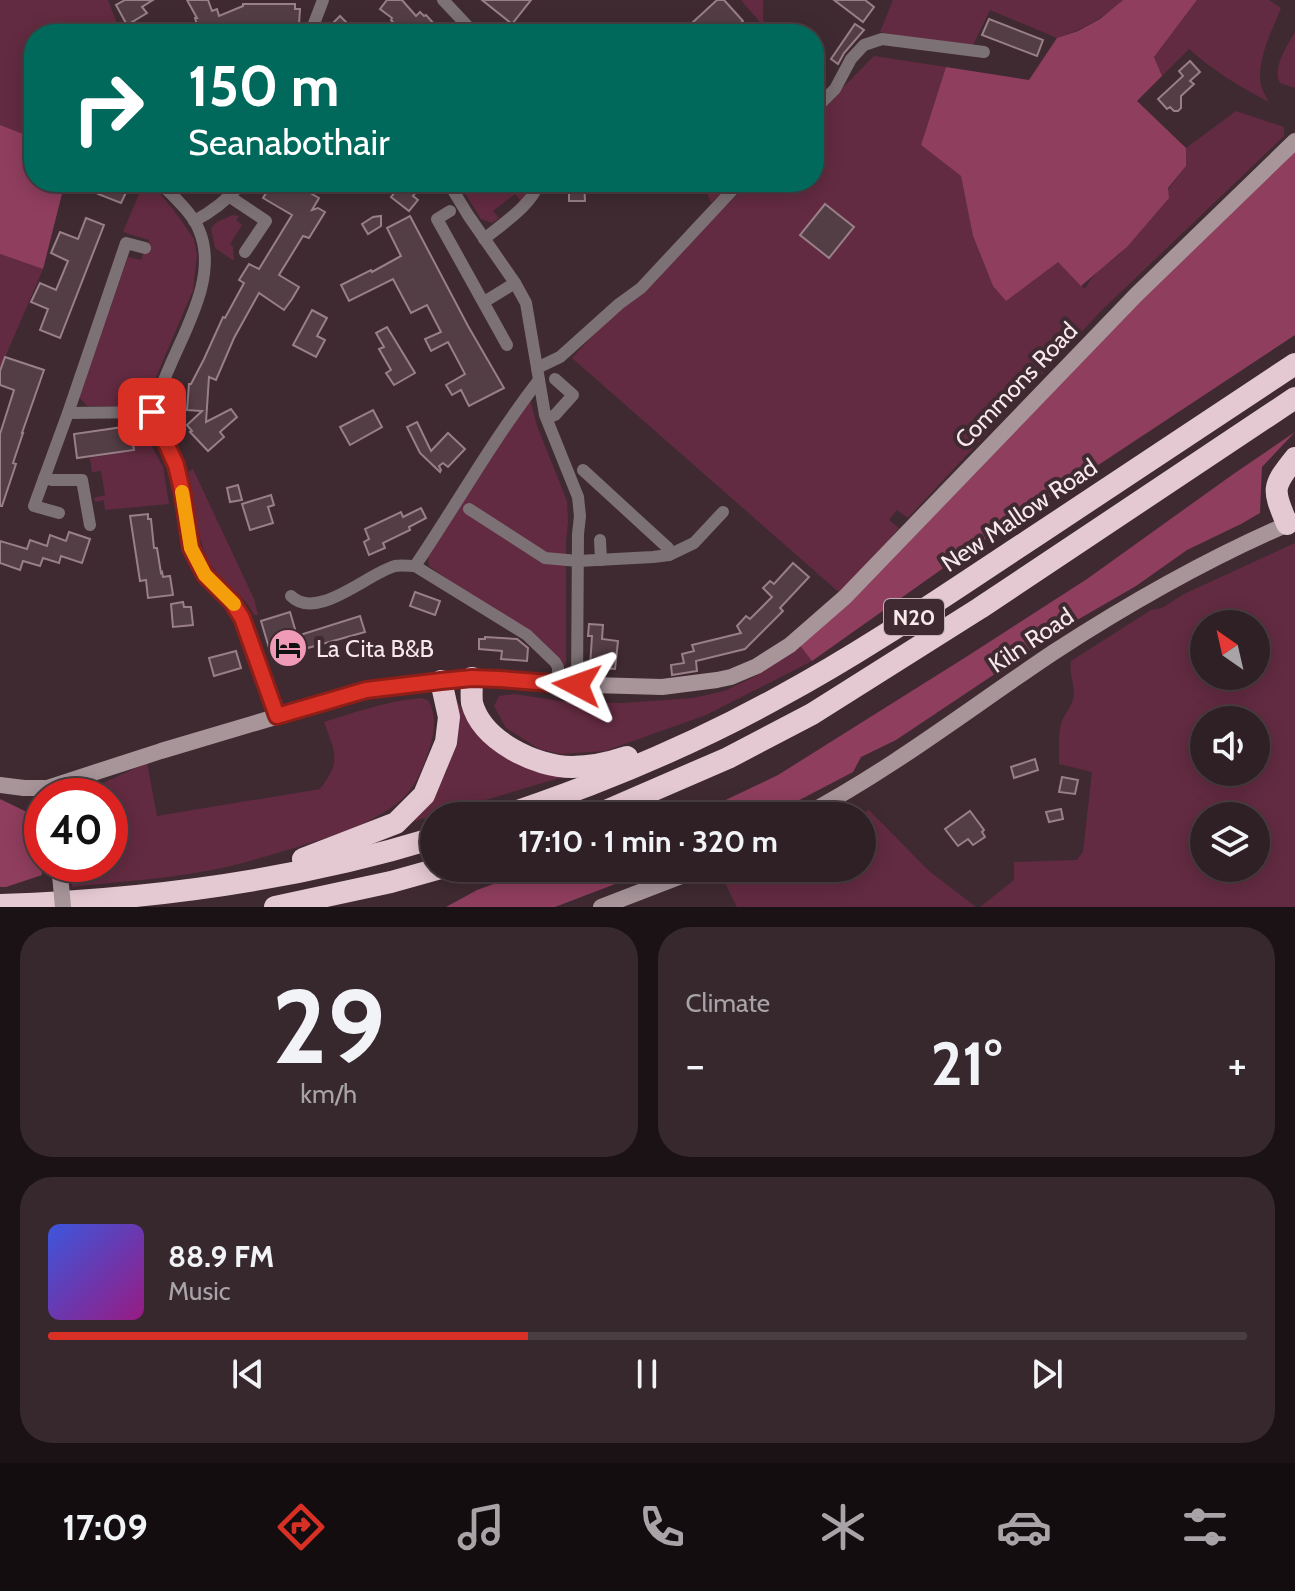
<!DOCTYPE html>
<meta charset="utf-8">
<style>
body{margin:0;font-family:Cabin,sans-serif;background:#37282d;color:#f1f3f6;height:100vh;display:flex;flex-direction:column;font-size:30px;white-space:nowrap}
*{box-sizing:border-box;margin:0}
p{font-size:26px;color:#a7a3a7}
.icon{flex:none;width:44px;height:44px;fill:none;stroke:currentColor;stroke-width:2;stroke-linecap:round;stroke-linejoin:round}
.map{position:relative;height:907px;overflow:hidden}
.details{display:flex;flex-direction:column;gap:20px;padding:20px;background:#1a1214;flex:1}
.details>*{flex:none}
.guide{position:absolute;left:24px;top:24px;width:800px;height:168px;border-radius:32px;box-shadow:0 4px 20px #0003,0 0 0 2px #4a3e42;background:#00695c;color:#fff;overflow:hidden}
.needle{width:52px;rotate:326deg}
.tools{position:absolute;left:1190px;top:610px;display:grid;gap:16px}
.tools a{display:grid;place-items:center;width:80px;height:80px;border-radius:50%;background:#2f2025;box-shadow:0 4px 20px #0003,0 0 0 2px #4a3e42;font-size:40px}
.speed{position:absolute;left:24px;top:778px;display:flex;gap:16px;font-size:40px;font-weight:700;text-align:center}
.speed>*{display:grid;place-content:center;width:104px;height:104px;border-radius:50%;background:#2f2025;box-shadow:0 4px 20px #0003,0 0 0 2px #4a3e42;line-height:1}
.speed .limit{border:12px solid #d22;background:#fff;color:#111}
.pin{position:absolute;display:grid;place-items:center;width:68px;height:68px;color:#fff;margin:-34px;border-radius:16px;box-shadow:0 4px 12px #0006}
.me{position:absolute;width:88px;margin:-44px;rotate:274deg;stroke-linejoin:round;filter:drop-shadow(0 0 6px #0008)}
.turn{display:flex;align-items:center;gap:28px;height:168px;padding:0 32px;font-size:36px}
.turn .icon{width:104px;height:104px;stroke-width:2.5}
.turn b{display:block;font-size:56px;line-height:68px}
.big{font-size:60px;font-weight:800;line-height:1.1}
.details .tile{flex:1;display:flex;flex-direction:column;justify-content:center;gap:12px;min-width:0;padding:0 28px;border-radius:32px;background:#37282d}
.details .dial{align-items:center;gap:0}
.dial b{font-size:104px;line-height:1}
.song{display:flex;align-items:center;gap:24px}
.cover{width:96px;height:96px;border-radius:12px;background:linear-gradient(135deg,hsl(230 70% 55%),hsl(310 70% 35%))}
.played{height:8px;border-radius:4px;background:linear-gradient(90deg,#d93025 40%,#4a3e42 40%)}
.keys{display:flex;justify-content:space-around;direction:ltr}
.heat{display:flex;justify-content:space-between;align-items:center;font-size:44px;direction:ltr}
.details .tiles{flex:1;display:grid;gap:20px;grid-template-columns:1fr 1fr}
.tile:last-child{grid-column:span 2}
.trip{position:absolute;left:420px;top:802px;width:456px;height:80px;border-radius:40px;background:#2f2025;box-shadow:0 4px 20px #0003,0 0 0 2px #4a3e42;font-weight:800;line-height:80px;text-align:center}
.tab-bar{display:flex;height:128px;justify-content:space-around;align-items:center;background:#130d0f;color:#a7a3a7}
.tab-bar .icon{width:56px;height:56px}
.tab-bar .active{color:#d93025}
.tab-bar b{font-size:36px;color:#f1f3f6}
.map>svg:first-child{display:block}
</style>
<div class="map">
<svg width="1295" height="907" viewBox="0 0 1295 907">
<rect width="100%" height="100%" fill="#3f2a31"/>
<g fill="#632b41" fill-rule="evenodd">
<path d="M0,0H108L117,24L112,34H34V138L0,125Z"/>
<path d="M741,0H763V19L769,33Z"/>
<path d="M893,0H1123C1100,20 1086,28 1057,38L990,10L972,47L880,32Z"/>
<path d="M1197,0H1269L1281,8C1272,30 1260,53 1260,78C1260,87 1265,95 1269,102C1240,87 1214,71 1189,49L1162,76L1154,57Z"/>
<path d="M1295,32V88L1280,83C1272,68 1287,46 1295,32Z"/>
<path d="M874,56L946,67L921,145L961,176L973,236L993,286L1058,262L1085,289C1094,269 1116,261 1129,244C1149,219 1166,191 1186,166V148L1236,111L1284,127V136L1102,310L908,518L897,510L889,520L899,528L842,595L572,358L605,322L680,252L750,182H814V117Z"/>
<path d="M144,182H150L173,209L194,239L197,255L193,290L148,396L134,406H87L79,397L128,257L141,260L149,240L123,232Z"/>
<path d="M458,182H531L528,193L521,201L515,194L493,211L499,218L492,223L481,219Z"/>
<path d="M703,182H733L711,203Z"/>
<path d="M233,215L239,216L236,220L242,225L230,244L233,247L234,261L215,248L211,228L217,222Z"/>
<path d="M0,254L43,269L0,369Z"/>
<path d="M530,399L537,426L567,501L568,522L566,542V667L559,659L429,566L428,555Z"/>
<path d="M139,422L163,467L169,504L105,510L104,500L95,502L94,498L105,495L101,471L92,472L90,458L135,450L134,424Z"/>
<path d="M193,469L254,599L258,615H254C244,594 222,583 210,563C194,534 196,503 188,472Z"/>
<path d="M1295,543V907H980L1014,880V862L1077,860L1083,852L1092,772L1059,764C1059,751 1058,737 1061,724C1064,714 1073,706 1074,694C1074,682 1069,673 1071,661L1151,610L1162,608L1184,594ZM1204,624H1256V676H1204ZM1204,720H1256V772H1204ZM1256,816V868H1204V816Z"/>
<path d="M798,643L812,661L706,715L605,751L561,754L539,749L506,728L494,706L499,696L514,694L566,702L623,703L693,698L724,691L754,677Z"/>
<path d="M453,695L468,719L563,777L398,826L433,794L446,772L456,729Z"/>
<path d="M421,698L428,700C438,717 434,735 428,753C422,770 415,788 401,800C373,823 341,833 307,844C270,855 232,868 194,873C154,880 112,882 72,887L71,864H110V796H80L83,792L147,763L157,816L320,789C342,761 335,753 324,722C356,712 387,701 421,698Z"/>
<path d="M869,810L929,871L976,907H737L724,881L751,868H862V816H857Z"/>
</g>
<g fill="#903e5e">
<path d="M1123,0H1197L1154,57L1162,76L1137,101L1186,148V166L1168,188L1169,198L1127,247L1081,286L1058,262L1006,301L993,286L973,236L961,176L921,145L946,67L1029,80L1057,38L1078,31L1100,19Z"/>
<path d="M0,125L34,138V182H65L43,269L0,254Z"/>
<path d="M1295,141V335L959,557L812,661L798,643Z"/>
<path d="M1295,432L1262,467L1260,513L1241,524L1187,550L1136,586L1065,627L896,740L861,757L853,772L769,816H692L778,775L966,657L1087,579L1232,475Z"/>
<path d="M0,799L29,813L38,827L42,875L6,887H0Z"/>
<path d="M537,868H657L555,907H446L477,890Z"/>
</g>
<g fill="#543e45" stroke="#997f87" stroke-width="2">
<path d="M125,0H153L142,7L147,13L127,25L116,5Z"/>
<path d="M187,0H208L212,11L217,9L219,16L243,6V4H295V9H300L299,24L286,23V27L257,26V28L247,30L246,27L218,31L220,34H175L197,25L195,18H197Z"/>
<path d="M387,0H402L416,16L420,12L424,16L426,15L436,26L433,29L438,34H404L391,20L392,18L380,9Z"/>
<path d="M482,0H531L512,24Z"/>
<path d="M717,0H724L743,21L729,34H680Z"/>
<path d="M834,0H865L874,7L863,22Z"/>
<path d="M340,16L348,24L344,28L350,34H322Z"/>
<path d="M989,19L1043,40L1037,56L982,35Z"/>
<path d="M855,24L864,30L844,53L838,64L831,59Z"/>
<path d="M1190,61L1200,72L1190,81L1194,84L1181,96V108L1178,111H1174L1170,107L1167,109L1158,99L1183,76L1179,71Z"/>
<path d="M80,182H131L121,203L98,194L99,191Z"/>
<path d="M273,182H291L319,198L312,210L318,208L325,212L309,238L303,236L279,275L299,287L292,299L284,310L259,293L234,338L216,380L209,377L206,422L231,409L237,417L220,432L224,437L208,451L190,432L192,431L187,425L202,411L187,410L189,384H191L204,359L223,317L225,318L244,283L239,280L249,264L259,269L292,215L263,198Z"/>
<path d="M403,182H424L413,196L418,200L409,211L391,197Z"/>
<path d="M569,182H584L585,201H569Z"/>
<path d="M825,204L854,227L829,258L800,235Z"/>
<path d="M381,216V226L368,234L362,224L373,217Z"/>
<path d="M410,216L468,326L504,388L469,406L461,390L452,395L446,385L465,374L448,342L431,351L425,339L441,332L427,305L411,313L393,279L349,301L341,285L371,270L372,272L401,256L387,228Z"/>
<path d="M86,218L104,225L60,338L40,330L48,309L31,302L40,283L56,290L68,261L51,253L60,232L78,239Z"/>
<path d="M312,310L327,318L317,336L325,340L316,357L293,345Z"/>
<path d="M387,327L415,373L394,385L386,373L391,370L379,349L384,347L376,333Z"/>
<path d="M5,357L44,370L22,433H23L13,463L16,464L2,506H0V434L14,390L0,385V371Z"/>
<path d="M373,410L382,427L350,445L340,427Z"/>
<path d="M417,422L431,451L448,433L465,449L448,467L443,463L439,466L441,470L440,472L420,453L407,427Z"/>
<path d="M130,426L134,450L77,458L74,434Z"/>
<path d="M238,485L242,500L230,502L227,488Z"/>
<path d="M271,495L274,505L268,507L273,523L250,530L242,504Z"/>
<path d="M421,508L426,518L409,527L410,530L383,543L385,548L369,555L364,542L369,539L365,529L401,512L403,517Z"/>
<path d="M148,514V519H151L154,548H157L161,573L162,572L163,577L170,576L173,595L148,598L146,580L140,581L130,516Z"/>
<path d="M69,532L90,539L82,563L61,556L59,563L43,558L40,566L23,561L20,570L0,563V541L27,549L30,540L47,546L50,535L66,541Z"/>
<path d="M793,563L809,577L780,608L783,611L745,649L696,661L697,671L672,675L671,665L684,663L682,654L694,651L692,645L741,633L737,626L746,616L750,619L772,597L763,588L770,581L774,584Z"/>
<path d="M415,592L440,601L435,615L410,606Z"/>
<path d="M183,602L184,607H191L193,625L173,627L171,604Z"/>
<path d="M290,612L297,636L360,616L365,632L272,658L261,621Z"/>
<path d="M589,624L603,625L602,639L618,641L615,669L590,667L592,636H588Z"/>
<path d="M485,637L517,639L528,648L527,661L501,659L502,651L479,649V639H485Z"/>
<path d="M236,651L241,668L214,676L209,658Z"/>
<path d="M1035,759L1038,770L1014,778L1011,767Z"/>
<path d="M1062,777L1078,780L1075,794L1059,792Z"/>
<path d="M1061,809L1063,819L1049,822L1046,812Z"/>
<path d="M970,811L984,830L982,832L985,837L973,845L968,839L958,846L945,829Z"/>
</g>
<g fill="none" stroke-linecap="round" stroke-linejoin="round">
<g stroke="#7c7174" stroke-width="12">
<path d="M443,0L475,34"/>
<path d="M310,34L323,0"/>
<path d="M814,110L835,89L851,59L864,45L882,39L984,52"/>
<path d="M448,182L468,215L515,283L526,303L545,415L578,497L580,516L578,534L577,685"/>
<path d="M230,197L266,221L245,252"/>
<path d="M450,211L437,219L507,345"/>
<path d="M194,221C214,211 228,199 243,182"/>
<path d="M484,239C500,226 536,202 538,182"/>
<path d="M484,302L515,283"/>
<path d="M537,368L560,357L619,304L641,288L740,182"/>
<path d="M152,412L176,465L183,495L191,548L205,575L232,602L242,618L277,716"/>
<path d="M152,412C158,397 163,381 170,366C187,326 218,274 199,230C192,212 172,196 160,182"/>
<path d="M68,413L152,412"/>
<path d="M547,418L555,415L573,395L555,379"/>
<path d="M583,470L668,548L669,555"/>
<path d="M44,478L52,480H82L90,525"/>
<path d="M469,509L545,558L578,561L653,557L669,555L694,543L723,512"/>
<path d="M59,513L34,506L68,413L126,243L145,248"/>
<path d="M600,540L601,560"/>
<path d="M415,566C457,504 493,439 539,380"/>
<path d="M291,596C317,622 368,573 395,566C401,565 409,566 415,566L527,635L555,662L558,667V684"/>
</g>
<g stroke="#a7959a" stroke-width="16">
<path d="M0,785L24,788H47L161,751L366,690L472,678L558,684L662,687L717,680L731,677L757,666L790,645L845,597L1136,295L1295,141"/>
<path d="M803,816C892,769 970,708 1054,652C1131,602 1210,557 1295,521"/>
<path d="M601,907L702,868"/>
</g>
<g stroke="#e5c9d2" stroke-width="22">
<path d="M1287,524C1273,489 1271,488 1295,458"/>
<path d="M472,678C472,686 471,695 472,703C482,741 536,767 572,767C591,767 609,763 627,757"/>
<path d="M503,816C599,784 693,745 781,696C870,648 953,590 1037,535C1123,478 1209,421 1295,364"/>
<path d="M594,816L728,758L812,714L980,608L1295,398"/>
<path d="M303,859L396,823L424,795L446,742L449,717L441,681"/>
<path d="M0,905C146,900 294,881 434,838"/>
<path d="M275,907L391,882L441,868"/>
</g>
<path stroke="#a7959a" stroke-width="16" d="M59,864L63,907"/>
</g>
<g fill="none" stroke-linecap="round" stroke-linejoin="round">
<defs>
<path id="route" d="M152,412L176,465L183,495L191,548L205,575L232,602L242,618L277,716L366,690L441,681L472,678L499,679L577,685"/>
</defs>
<use href="#route" stroke="#8d1f18" stroke-width="20"/>
<use href="#route" stroke="#d93025" stroke-width="14"/>
<path stroke="#f59e0b" stroke-width="14" d="M182,492L191,548L205,575L234,604"/>
</g>
<defs>
<symbol id="hotel-disc" viewBox="-11 -11 22 22"><circle r="9.5" fill="#ef9ab7" stroke="#3f2a31"/><path d="M-6-4.5h1.5V1H6V5H4.5V3h-9V5H-6ZM-4 0a1.8 1.8 0 1 1 3.6 0ZM.5 0V-2.5h3Q6-2.5 6 0Z" fill="#111"/></symbol>
</defs>
<g fill-rule="evenodd">
<use href="#hotel-disc" x="266" y="626" width="44" height="44"/>
</g>
<g text-anchor="middle" dominant-baseline="central" stroke-width="8" stroke-linejoin="round" paint-order="stroke">
<rect fill="#3f2a31" stroke="#c0afb4" stroke-width="2" x="884" y="599" width="60" height="36" rx="6"/>
<g font-size="22" font-weight="bold" fill="#f7e8ec">
<text x="914" y="617">N20</text>
</g>
<g font-size="24" fill="#f7e8ec" stroke="#3f2a31">
<text transform="translate(1016 385) rotate(-46)">Commons Road</text>
<text transform="translate(1019 515) rotate(-34)">New Mallow Road</text>
<text transform="translate(1031 640) rotate(-34)">Kiln Road</text>
</g>
<g font-size="24" fill="#f7e8ec" stroke="#3f2a31" text-anchor="start">
<text x="316" y="648">La Cita B&amp;B</text>
</g>
</g>
</svg>
<div class="tools">
<a><svg class="needle" viewBox="-14 -14 28 28"><path d="M0-13l5 13h-10z" fill="#e53935"/><path d="M0 13l5-13h-10z" fill="#a7a3a7"/></svg></a>
<a><svg class="icon" aria-label="sound" viewBox="0 0 24 24"><path d="M4 9h4l5-4v14l-5-4H4zM17 9q2 3 0 6"/></svg></a>
<a><svg class="icon" aria-label="layers" viewBox="0 0 24 24"><path d="M12 4l9 5-9 5-9-5zM3 14l9 5 9-5"/></svg></a>
</div>
<div class="speed"><div class="limit">40</div></div>
<div class="pin" style="left:152px;top:412px;background:#d93025"><svg class="icon" aria-label="arrive" viewBox="0 0 24 24"><path d="M6 21V4h12l-3 4 3 4H6"/></svg></div>
<svg class="me" style="left:577px;top:685px" viewBox="-20 -20 40 40"><path d="M0-17L14 15 0 8-14 15z" fill="#d93025" stroke="#fff" stroke-width="4"/></svg>
<div class="trip">17:10 · 1 min · 320 m</div>
<div class="guide">
<div class="turn"><svg class="icon" aria-label="right" viewBox="0 0 24 24"><path d="M7 20v-9h11M14 6l5 5-5 5"/></svg><div><b>150 m</b>Seanabothair</div></div>
</div>
</div>
<section class="details">
<div class="tiles">
<div class="tile dial"><b>29</b><p>km/h</p></div>
<div class="tile"><p>Climate</p>
<div class="heat"><a>−</a><b class="big">21°</b><a>+</a></div>
</div>
<div class="tile">
<div class="song"><i class="cover"></i><div><b>88.9 FM</b><p>Music</p></div></div>
<div class="played"></div>
<div class="keys"><svg class="icon" aria-label="previous" viewBox="0 0 24 24"><path d="M18 5L8 12l10 7zM5 5v14"/></svg><svg class="icon" aria-label="pause" viewBox="0 0 24 24"><path d="M8 5v14M16 5v14"/></svg><svg class="icon" aria-label="next" viewBox="0 0 24 24"><path d="M6 5l10 7-10 7zM19 5v14"/></svg></div>
</div>
</div>
</section>
<nav class="tab-bar">
<b>17:09</b>
<svg class="icon active" aria-label="directions" viewBox="0 0 24 24"><path d="M12 3l9 9-9 9-9-9zM9 14v-3h6M13 9l2 2-2 2"/></svg>
<svg class="icon" aria-label="music" viewBox="0 0 24 24"><path d="M9 18V5l10-2v13"/><circle cx="6" cy="18" r="3"/><circle cx="16" cy="16" r="3"/></svg>
<svg class="icon" aria-label="phone" viewBox="0 0 24 24"><path d="M5 4h4l2 5-3 2q2 4 5 5l2-3 5 2v4C11 20 4 13 5 4z"/></svg>
<svg class="icon" aria-label="climate" viewBox="0 0 24 24"><path d="M12 3v18M4 7l16 10M4 17L20 7"/></svg>
<svg class="icon" aria-label="car" viewBox="0 0 24 24"><path d="M5 17H2v-5l4-1 3-4h7l3 4 3 1v5h-3M9 17h6M6 11h13"/><circle cx="7" cy="17" r="2"/><circle cx="17" cy="17" r="2"/></svg>
<svg class="icon" aria-label="filters" viewBox="0 0 24 24"><path d="M4 7h16M4 17h16"/><circle cx="9" cy="7" r="2"/><circle cx="15" cy="17" r="2"/></svg>
</nav>
